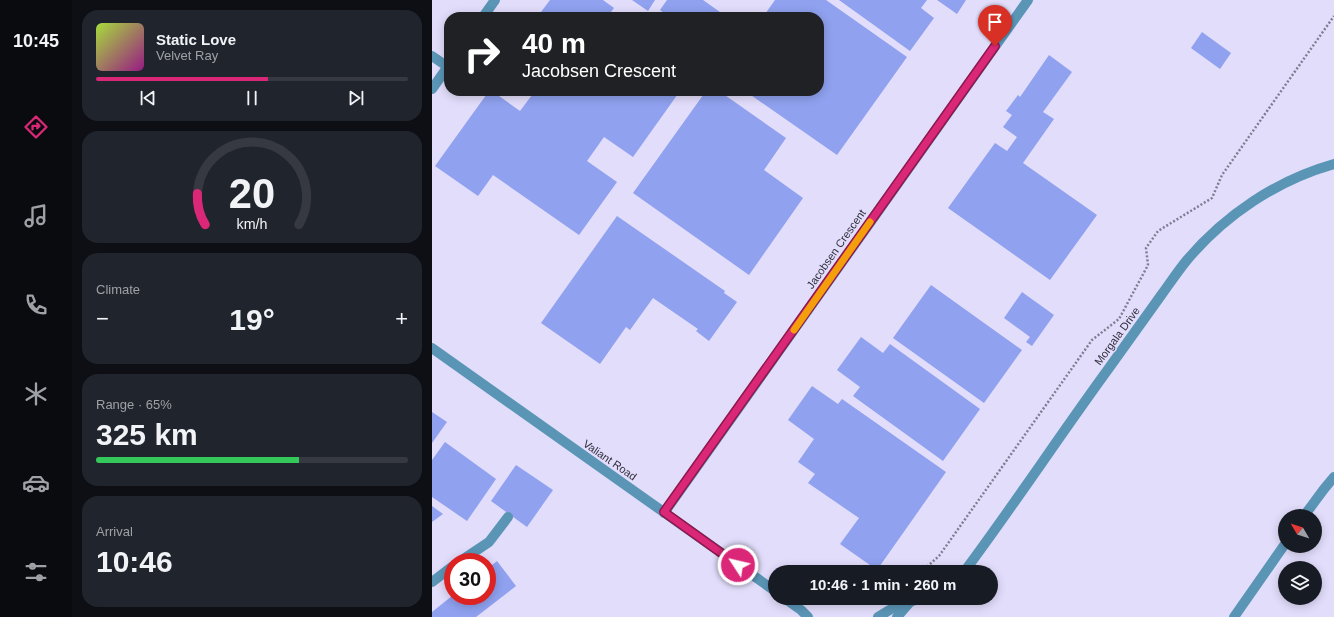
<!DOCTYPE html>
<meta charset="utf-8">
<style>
body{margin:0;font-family:Arial,sans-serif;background:#20242c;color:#f1f3f6;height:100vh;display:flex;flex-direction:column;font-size:15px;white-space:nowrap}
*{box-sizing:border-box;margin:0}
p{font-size:13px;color:#9ea1a6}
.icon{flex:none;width:22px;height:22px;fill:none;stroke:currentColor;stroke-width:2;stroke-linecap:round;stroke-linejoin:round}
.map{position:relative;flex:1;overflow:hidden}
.panel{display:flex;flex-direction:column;gap:10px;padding:10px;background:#0d0f14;width:360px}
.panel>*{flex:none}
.banner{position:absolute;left:12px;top:12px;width:380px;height:84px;border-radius:16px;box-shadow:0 2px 10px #0003;background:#202124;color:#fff;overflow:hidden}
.needle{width:26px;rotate:309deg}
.tools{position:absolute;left:846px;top:509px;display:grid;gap:8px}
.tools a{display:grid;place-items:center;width:44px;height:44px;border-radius:50%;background:#171b24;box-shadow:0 2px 10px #0003;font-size:20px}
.speed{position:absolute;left:12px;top:553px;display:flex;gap:8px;font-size:20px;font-weight:700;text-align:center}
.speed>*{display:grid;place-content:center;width:52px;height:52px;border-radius:50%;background:#171b24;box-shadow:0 2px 10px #0003;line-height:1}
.speed .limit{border:6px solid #d22;background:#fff;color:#111}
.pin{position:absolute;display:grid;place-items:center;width:34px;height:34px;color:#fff;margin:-41px -17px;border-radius:50% 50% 50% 0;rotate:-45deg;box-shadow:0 0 4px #0007}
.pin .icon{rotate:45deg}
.me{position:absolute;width:44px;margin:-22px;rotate:305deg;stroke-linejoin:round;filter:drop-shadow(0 0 3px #0008)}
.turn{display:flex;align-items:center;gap:14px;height:84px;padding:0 12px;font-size:18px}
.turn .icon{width:52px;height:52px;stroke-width:2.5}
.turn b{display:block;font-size:28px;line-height:34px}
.big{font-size:30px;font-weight:700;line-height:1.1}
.panel .card{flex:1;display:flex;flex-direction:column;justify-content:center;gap:6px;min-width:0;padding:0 14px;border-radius:16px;background:#20242c}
.panel .dial{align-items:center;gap:0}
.dial svg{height:104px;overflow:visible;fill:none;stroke:#363941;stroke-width:7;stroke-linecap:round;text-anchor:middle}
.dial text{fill:#f1f3f6;stroke:none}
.song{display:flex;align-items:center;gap:12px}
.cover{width:48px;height:48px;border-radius:6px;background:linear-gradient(135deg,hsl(80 70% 55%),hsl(310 70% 35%))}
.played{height:4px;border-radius:2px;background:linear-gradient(90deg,#db2777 55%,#363941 55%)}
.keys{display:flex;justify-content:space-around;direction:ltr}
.heat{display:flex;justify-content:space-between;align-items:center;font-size:22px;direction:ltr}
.charge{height:6px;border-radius:3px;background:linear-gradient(90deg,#34c759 65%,#363941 0)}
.trip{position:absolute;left:336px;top:565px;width:230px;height:40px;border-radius:20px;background:#171b24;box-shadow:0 2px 10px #0003;font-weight:700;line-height:40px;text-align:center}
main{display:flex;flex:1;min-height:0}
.menu{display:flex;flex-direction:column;width:72px;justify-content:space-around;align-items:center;background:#090b0e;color:#9ea1a6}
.menu .icon{width:28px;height:28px}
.menu .on{color:#db2777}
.menu b{font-size:18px;color:#f1f3f6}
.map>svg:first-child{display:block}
</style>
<main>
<nav class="menu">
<b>10:45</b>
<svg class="icon on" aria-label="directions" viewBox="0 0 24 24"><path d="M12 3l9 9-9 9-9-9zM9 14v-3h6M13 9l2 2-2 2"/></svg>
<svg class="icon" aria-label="music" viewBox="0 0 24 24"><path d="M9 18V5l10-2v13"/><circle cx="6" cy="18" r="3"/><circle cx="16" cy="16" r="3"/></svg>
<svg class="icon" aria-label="phone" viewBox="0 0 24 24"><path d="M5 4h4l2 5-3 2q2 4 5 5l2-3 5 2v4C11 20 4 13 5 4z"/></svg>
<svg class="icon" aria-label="climate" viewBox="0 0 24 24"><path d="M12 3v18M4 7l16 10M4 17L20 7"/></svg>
<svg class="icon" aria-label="car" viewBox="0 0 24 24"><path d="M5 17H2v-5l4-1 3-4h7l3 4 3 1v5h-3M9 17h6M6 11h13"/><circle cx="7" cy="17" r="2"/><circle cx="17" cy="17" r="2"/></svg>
<svg class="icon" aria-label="filters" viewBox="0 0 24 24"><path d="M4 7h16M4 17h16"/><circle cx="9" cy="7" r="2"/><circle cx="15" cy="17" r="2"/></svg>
</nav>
<section class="panel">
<div class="card">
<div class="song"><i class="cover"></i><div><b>Static Love</b><p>Velvet Ray</p></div></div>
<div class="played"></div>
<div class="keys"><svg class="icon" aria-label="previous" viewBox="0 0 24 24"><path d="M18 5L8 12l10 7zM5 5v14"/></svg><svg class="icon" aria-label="pause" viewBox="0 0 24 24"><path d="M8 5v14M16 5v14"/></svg><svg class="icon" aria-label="next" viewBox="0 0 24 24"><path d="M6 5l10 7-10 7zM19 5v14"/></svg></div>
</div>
<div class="card dial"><svg viewBox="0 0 100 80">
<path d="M14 69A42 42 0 1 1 86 69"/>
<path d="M14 69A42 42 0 0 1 8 45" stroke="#db2777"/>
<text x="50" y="56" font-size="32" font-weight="700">20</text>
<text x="50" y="72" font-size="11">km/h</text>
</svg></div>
<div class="card"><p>Climate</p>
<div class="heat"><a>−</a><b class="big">19°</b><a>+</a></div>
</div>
<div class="card"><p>Range · 65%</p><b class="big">325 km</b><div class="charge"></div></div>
<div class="card"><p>Arrival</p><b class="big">10:46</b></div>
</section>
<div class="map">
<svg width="902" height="617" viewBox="0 0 902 617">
<rect width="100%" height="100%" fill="#e2ddfb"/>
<g fill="#8fa1ef">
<path d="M118,0H171L182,8L175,17H107L106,16Z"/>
<path d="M200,0H223L216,11Z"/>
<path d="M235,0H271L295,17H237L228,10Z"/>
<path d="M343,0H394L475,57L405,155L313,91H387V17H331Z"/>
<path d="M407,0H495L489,8L502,18L478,51Z"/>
<path d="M505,0H534L525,14Z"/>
<path d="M770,32L799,53L788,69L759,48Z"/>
<path d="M617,55L640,72L611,112L622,119L591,163L665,215L618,280L516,208L563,143L575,151L585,137L571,127L580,115L574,111L586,95L588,97Z"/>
<path d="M57,91H60L88,111L103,91H248L201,157L172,137L155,161L185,182L147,235L61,175L46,196L3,166Z"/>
<path d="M274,91H287L354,138L332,170L371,198L317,275L201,193Z"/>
<path d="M185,216L293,291L292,293L305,302L277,341L264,331L266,329L221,298L198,330L194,327L168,364L109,323Z"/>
<path d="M499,285L590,350L552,403L461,338Z"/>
<path d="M590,292L622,315L600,346L594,342L598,337L572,318Z"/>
<path d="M429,337L451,353L458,344L548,409L511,461L421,396L428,387L405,370Z"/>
<path d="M380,386L406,404L410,399L514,472L445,570L408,544L427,518L376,483L383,474L366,462L382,439L356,420Z"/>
<path d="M0,412L15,422L0,443Z"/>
<path d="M13,442L64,479L35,521L0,497V460Z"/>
<path d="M84,465L121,490L95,527L59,501Z"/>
<path d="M0,506L11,514L0,522Z"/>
<path d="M65,561L84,586L44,617H0V612L20,596H55V569Z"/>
</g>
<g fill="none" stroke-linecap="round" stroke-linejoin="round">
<g stroke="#807d92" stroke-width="2.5" stroke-dasharray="2 2" stroke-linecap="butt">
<path d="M489,572L507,556L660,340L687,319L716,265L714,248L726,231L780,198L790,175L902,16"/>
<path d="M430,604L438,598"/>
</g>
<g stroke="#5a95b6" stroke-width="10">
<path d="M51,17L63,0"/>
<path d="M0,56L16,67"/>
<path d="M0,89L17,65"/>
<path d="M0,348L343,591"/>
<path d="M232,513L596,0"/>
<path d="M872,516L892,489L902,477"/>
<path d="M27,562L57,542L76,517"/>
<path d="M532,572C582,505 628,435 677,368C695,343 712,319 730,294C738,283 746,271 755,260C793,215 845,180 902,164"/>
<path d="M0,582L21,566"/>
<path d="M352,598L369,610L376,617"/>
<path d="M446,617L464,606L490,598"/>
<path d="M465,617L478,602"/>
<path d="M802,617L853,544"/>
</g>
</g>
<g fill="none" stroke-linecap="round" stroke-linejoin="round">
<defs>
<path id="route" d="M306,565L232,512L563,46"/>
</defs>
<use href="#route" stroke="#8e194d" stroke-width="10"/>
<use href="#route" stroke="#db2777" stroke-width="7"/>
<path stroke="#f59e0b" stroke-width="7" d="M362,330L438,222"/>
</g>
<g text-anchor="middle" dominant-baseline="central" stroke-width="3" stroke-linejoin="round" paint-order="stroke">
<g font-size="11" fill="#302d3b" stroke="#e2ddfb">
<text transform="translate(404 249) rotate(-55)">Jacobsen Crescent</text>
<text transform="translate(685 336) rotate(-54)">Morgala Drive</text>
<text transform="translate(178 460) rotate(35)">Valiant Road</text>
</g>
</g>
</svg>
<div class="tools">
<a><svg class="needle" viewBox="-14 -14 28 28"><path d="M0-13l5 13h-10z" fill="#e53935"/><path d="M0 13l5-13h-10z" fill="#9ea1a6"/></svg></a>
<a><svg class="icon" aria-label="layers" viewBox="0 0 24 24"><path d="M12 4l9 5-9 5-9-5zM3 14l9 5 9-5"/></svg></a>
</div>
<div class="speed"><div class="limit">30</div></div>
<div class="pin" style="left:563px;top:46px;background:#d93025"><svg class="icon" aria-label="arrive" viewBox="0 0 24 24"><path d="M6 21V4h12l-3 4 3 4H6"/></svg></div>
<svg class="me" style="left:306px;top:565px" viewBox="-20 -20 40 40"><circle r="17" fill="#db2777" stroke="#fff" stroke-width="3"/><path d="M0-11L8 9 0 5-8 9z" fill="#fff"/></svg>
<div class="trip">10:46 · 1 min · 260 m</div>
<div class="banner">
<div class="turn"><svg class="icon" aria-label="right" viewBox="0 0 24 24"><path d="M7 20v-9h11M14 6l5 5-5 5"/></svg><div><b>40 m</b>Jacobsen Crescent</div></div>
</div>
</div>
</main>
